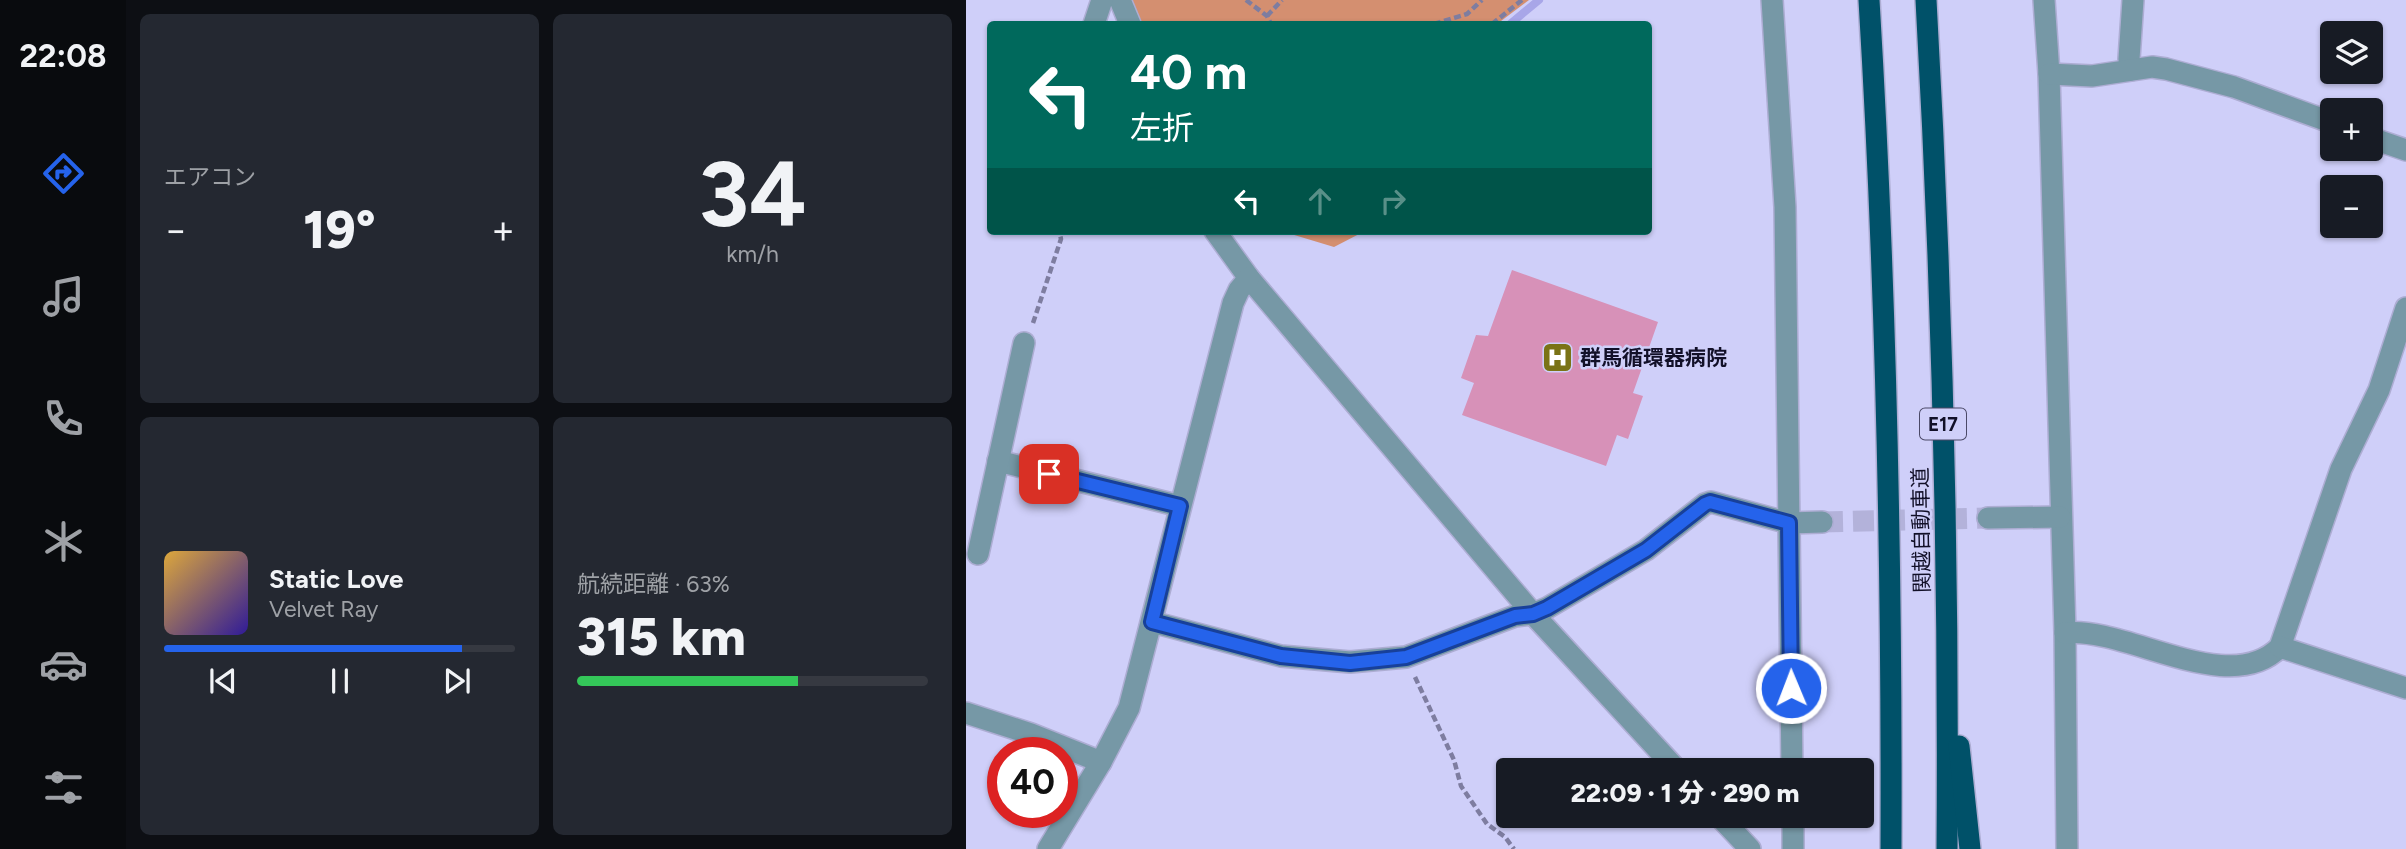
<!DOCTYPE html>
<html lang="ja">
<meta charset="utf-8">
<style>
body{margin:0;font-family:Figtree,"Noto Sans JP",sans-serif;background:#242831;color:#f1f3f6;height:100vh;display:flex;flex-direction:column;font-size:26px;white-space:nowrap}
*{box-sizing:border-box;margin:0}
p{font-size:23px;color:#9ea1a6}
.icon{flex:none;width:38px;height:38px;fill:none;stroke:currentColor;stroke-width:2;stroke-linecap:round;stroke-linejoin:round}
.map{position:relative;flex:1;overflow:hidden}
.panel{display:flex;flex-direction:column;gap:14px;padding:14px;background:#0d0f14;width:840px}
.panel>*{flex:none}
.banner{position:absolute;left:21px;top:21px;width:665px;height:214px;border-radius:7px;box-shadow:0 2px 5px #0004;background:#00695c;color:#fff;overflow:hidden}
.tools{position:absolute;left:1354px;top:21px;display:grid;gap:14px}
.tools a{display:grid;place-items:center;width:63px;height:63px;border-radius:7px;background:#171b24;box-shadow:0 2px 5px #0004;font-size:35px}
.speed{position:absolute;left:21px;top:737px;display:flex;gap:14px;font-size:35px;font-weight:700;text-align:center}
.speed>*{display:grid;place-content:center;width:91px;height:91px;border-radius:50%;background:#171b24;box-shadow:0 2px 5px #0004;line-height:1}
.speed .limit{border:10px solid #d22;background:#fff;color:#111}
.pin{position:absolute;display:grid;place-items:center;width:60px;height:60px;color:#fff;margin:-30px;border-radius:14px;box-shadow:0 4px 10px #0006}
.me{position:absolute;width:77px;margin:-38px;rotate:359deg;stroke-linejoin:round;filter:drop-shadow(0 0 5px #0008)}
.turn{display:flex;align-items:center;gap:24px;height:147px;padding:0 28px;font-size:32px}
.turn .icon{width:91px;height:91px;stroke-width:2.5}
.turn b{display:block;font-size:49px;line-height:60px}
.lanes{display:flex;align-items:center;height:66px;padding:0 28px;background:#0003;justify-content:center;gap:35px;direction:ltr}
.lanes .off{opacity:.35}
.big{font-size:52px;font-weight:800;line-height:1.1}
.panel .widget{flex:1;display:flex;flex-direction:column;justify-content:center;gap:10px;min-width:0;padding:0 24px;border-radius:10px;background:#242831}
.panel .dial{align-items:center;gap:0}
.dial b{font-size:91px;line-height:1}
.song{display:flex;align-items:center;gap:21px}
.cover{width:84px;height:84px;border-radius:10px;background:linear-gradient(135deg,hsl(40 70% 55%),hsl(250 70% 35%))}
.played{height:7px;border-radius:4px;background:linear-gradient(90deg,#2563eb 85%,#363941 85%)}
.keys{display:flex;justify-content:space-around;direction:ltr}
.heat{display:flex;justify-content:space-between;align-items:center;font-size:38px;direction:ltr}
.charge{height:10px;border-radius:5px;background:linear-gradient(90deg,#34c759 63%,#363941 0)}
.panel .tiles{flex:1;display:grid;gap:14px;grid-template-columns:repeat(2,1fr)}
.trip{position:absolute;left:530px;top:758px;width:378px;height:70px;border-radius:7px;background:#171b24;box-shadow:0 2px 5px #0004;font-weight:800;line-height:70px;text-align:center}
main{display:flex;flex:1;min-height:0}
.menu{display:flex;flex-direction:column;width:126px;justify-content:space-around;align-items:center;background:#090b0e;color:#9ea1a6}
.menu .icon{width:49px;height:49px}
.menu .on{color:#2563eb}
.menu b{font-size:32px;color:#f1f3f6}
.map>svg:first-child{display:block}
</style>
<main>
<nav class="menu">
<b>22:08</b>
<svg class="icon on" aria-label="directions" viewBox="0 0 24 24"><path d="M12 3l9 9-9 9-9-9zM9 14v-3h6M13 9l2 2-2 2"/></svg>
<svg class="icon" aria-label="music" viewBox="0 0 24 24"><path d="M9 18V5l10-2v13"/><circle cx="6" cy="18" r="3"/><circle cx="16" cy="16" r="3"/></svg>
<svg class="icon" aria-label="phone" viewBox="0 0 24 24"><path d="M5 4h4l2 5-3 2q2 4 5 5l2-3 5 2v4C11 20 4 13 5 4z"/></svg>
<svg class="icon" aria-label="climate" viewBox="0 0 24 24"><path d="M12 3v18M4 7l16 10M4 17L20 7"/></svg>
<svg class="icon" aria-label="car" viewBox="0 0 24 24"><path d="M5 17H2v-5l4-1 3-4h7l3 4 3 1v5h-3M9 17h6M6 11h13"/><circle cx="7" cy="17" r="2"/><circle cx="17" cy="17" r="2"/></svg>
<svg class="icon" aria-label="filters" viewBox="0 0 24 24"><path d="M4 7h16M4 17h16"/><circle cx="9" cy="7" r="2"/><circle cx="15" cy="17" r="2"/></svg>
</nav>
<section class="panel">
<div class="tiles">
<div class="widget"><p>エアコン</p>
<div class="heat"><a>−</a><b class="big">19°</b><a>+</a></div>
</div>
<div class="widget dial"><b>34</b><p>km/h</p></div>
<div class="widget">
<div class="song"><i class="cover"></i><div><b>Static Love</b><p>Velvet Ray</p></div></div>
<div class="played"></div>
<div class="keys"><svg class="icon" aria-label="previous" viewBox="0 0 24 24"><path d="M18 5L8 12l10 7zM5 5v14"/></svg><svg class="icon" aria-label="pause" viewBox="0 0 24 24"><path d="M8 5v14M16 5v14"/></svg><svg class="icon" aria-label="next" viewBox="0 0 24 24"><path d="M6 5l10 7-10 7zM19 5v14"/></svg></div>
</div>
<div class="widget"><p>航続距離 · 63%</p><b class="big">315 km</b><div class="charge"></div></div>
</div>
</section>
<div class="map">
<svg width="1440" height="849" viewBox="0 0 1440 849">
<rect width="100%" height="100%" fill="#cfcff9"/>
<g fill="#d48f70">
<path d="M165,0H563L531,24H175Z"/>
<path d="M315,231H399L368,247Z"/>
</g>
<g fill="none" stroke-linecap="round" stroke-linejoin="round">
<path stroke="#a8a6e8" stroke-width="8" d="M544,24L573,0"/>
</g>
<path fill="#d791b8" d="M546,270L692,322L667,393L677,396L662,439L651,435L640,466L496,415L508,383L495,378L510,335L522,336Z"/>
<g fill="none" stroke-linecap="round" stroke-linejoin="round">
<path stroke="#b3b2da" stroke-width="21" stroke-dasharray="21 10" stroke-linecap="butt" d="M856,522L1022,518"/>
<defs>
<g id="minor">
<path d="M154,0L164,24"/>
<path d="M806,0L819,207L826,770"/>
<path d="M1078,0L1083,74L1099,633L1101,849"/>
<path d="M128,24L136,0"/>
<path d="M1165,70L1163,59L1167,0"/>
<path d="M1083,74L1126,76L1186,67L1200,69L1268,87L1367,123"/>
<path d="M1405,138L1440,150"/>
<path d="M249,231L283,278L567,614L711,770"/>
<path d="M32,461L214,506"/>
<path d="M1022,518L1094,517"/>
<path d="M12,554L58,343"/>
<path d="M186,622L315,656L384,662L440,657L549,616L567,614L581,608L680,550L739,504L745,502L823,523L856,522"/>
<path d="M1099,633C1160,626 1263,699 1314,647L1375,469L1413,390L1440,308"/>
<path d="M1314,647L1440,688"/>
<path d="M0,713L65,734L135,762"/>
<path d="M753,816L784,849"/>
<path d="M827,816V849"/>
<path d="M82,849L135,762L163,708L267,303L273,290L283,278"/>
</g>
<g id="highway">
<path d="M903,0C920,283 926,566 925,849"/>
<path d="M960,0C976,283 983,566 981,849"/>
<path d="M993,746L1004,849"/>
</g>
</defs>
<use href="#minor" stroke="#adadd3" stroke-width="24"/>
<use href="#highway" stroke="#adadd3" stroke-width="24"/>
<g stroke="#7e7da0" stroke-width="4.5" stroke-dasharray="7 3.5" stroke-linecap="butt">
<path d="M280,0L301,16L305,24"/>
<path d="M301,16L316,0"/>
<path d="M468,24L501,14L516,0"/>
<path d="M526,24L556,0"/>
<path d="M67,323L95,239L93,231"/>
<path d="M449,677L488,760L495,786L521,824L539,837L548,849"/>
</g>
<use href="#minor" stroke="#7698a6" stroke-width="21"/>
<use href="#highway" stroke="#005169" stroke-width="21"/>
</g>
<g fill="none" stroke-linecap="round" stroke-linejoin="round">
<defs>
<path id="route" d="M83,474L214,506L186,622L315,656L384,663L440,657L549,616L567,614L581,608L680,550L739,504L744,502L823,523L825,688"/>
</defs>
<use href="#route" stroke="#184099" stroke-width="18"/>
<use href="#route" stroke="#2563eb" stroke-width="12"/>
</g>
<defs>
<symbol id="hospital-square" viewBox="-11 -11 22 22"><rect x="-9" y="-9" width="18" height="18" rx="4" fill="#7a7316" stroke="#cfcff9"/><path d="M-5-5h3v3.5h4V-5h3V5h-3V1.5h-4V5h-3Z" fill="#fff"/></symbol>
</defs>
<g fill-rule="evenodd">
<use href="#hospital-square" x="574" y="340" width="35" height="35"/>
</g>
<g text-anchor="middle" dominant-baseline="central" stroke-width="5" stroke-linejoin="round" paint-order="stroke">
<rect fill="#cfcff9" stroke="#4b4967" stroke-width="2" x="954" y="408.5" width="46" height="31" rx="5"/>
<g font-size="19" font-weight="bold" fill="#121028">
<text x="977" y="424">E17</text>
</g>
<g font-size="21" font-weight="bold" fill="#121028" stroke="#cfcff9" text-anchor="start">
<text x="614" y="357">群馬循環器病院</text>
</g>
<g font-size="21" fill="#121028" stroke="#cfcff9">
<text transform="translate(955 530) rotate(-91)">関越自動車道</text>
</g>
</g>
</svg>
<div class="tools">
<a><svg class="icon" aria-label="layers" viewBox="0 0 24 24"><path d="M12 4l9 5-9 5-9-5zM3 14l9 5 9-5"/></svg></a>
<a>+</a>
<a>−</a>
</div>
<div class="speed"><div class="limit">40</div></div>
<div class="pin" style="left:83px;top:474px;background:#d93025"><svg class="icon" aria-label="arrive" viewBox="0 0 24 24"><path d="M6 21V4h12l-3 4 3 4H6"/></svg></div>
<svg class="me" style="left:825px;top:688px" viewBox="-20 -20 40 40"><circle r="17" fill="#2563eb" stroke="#fff" stroke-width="3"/><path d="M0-11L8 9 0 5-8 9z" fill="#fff"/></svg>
<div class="trip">22:09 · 1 分 · 290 m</div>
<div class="banner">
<div class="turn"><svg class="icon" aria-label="left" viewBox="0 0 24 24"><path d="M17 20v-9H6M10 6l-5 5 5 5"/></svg><div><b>40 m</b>左折</div></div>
<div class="lanes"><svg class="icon" aria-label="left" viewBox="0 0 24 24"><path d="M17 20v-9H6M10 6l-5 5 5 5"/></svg><svg class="icon off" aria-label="ahead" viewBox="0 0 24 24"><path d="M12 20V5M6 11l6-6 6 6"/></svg><svg class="icon off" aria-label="right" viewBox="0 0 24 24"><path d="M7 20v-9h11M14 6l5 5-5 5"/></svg></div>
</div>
</div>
</main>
